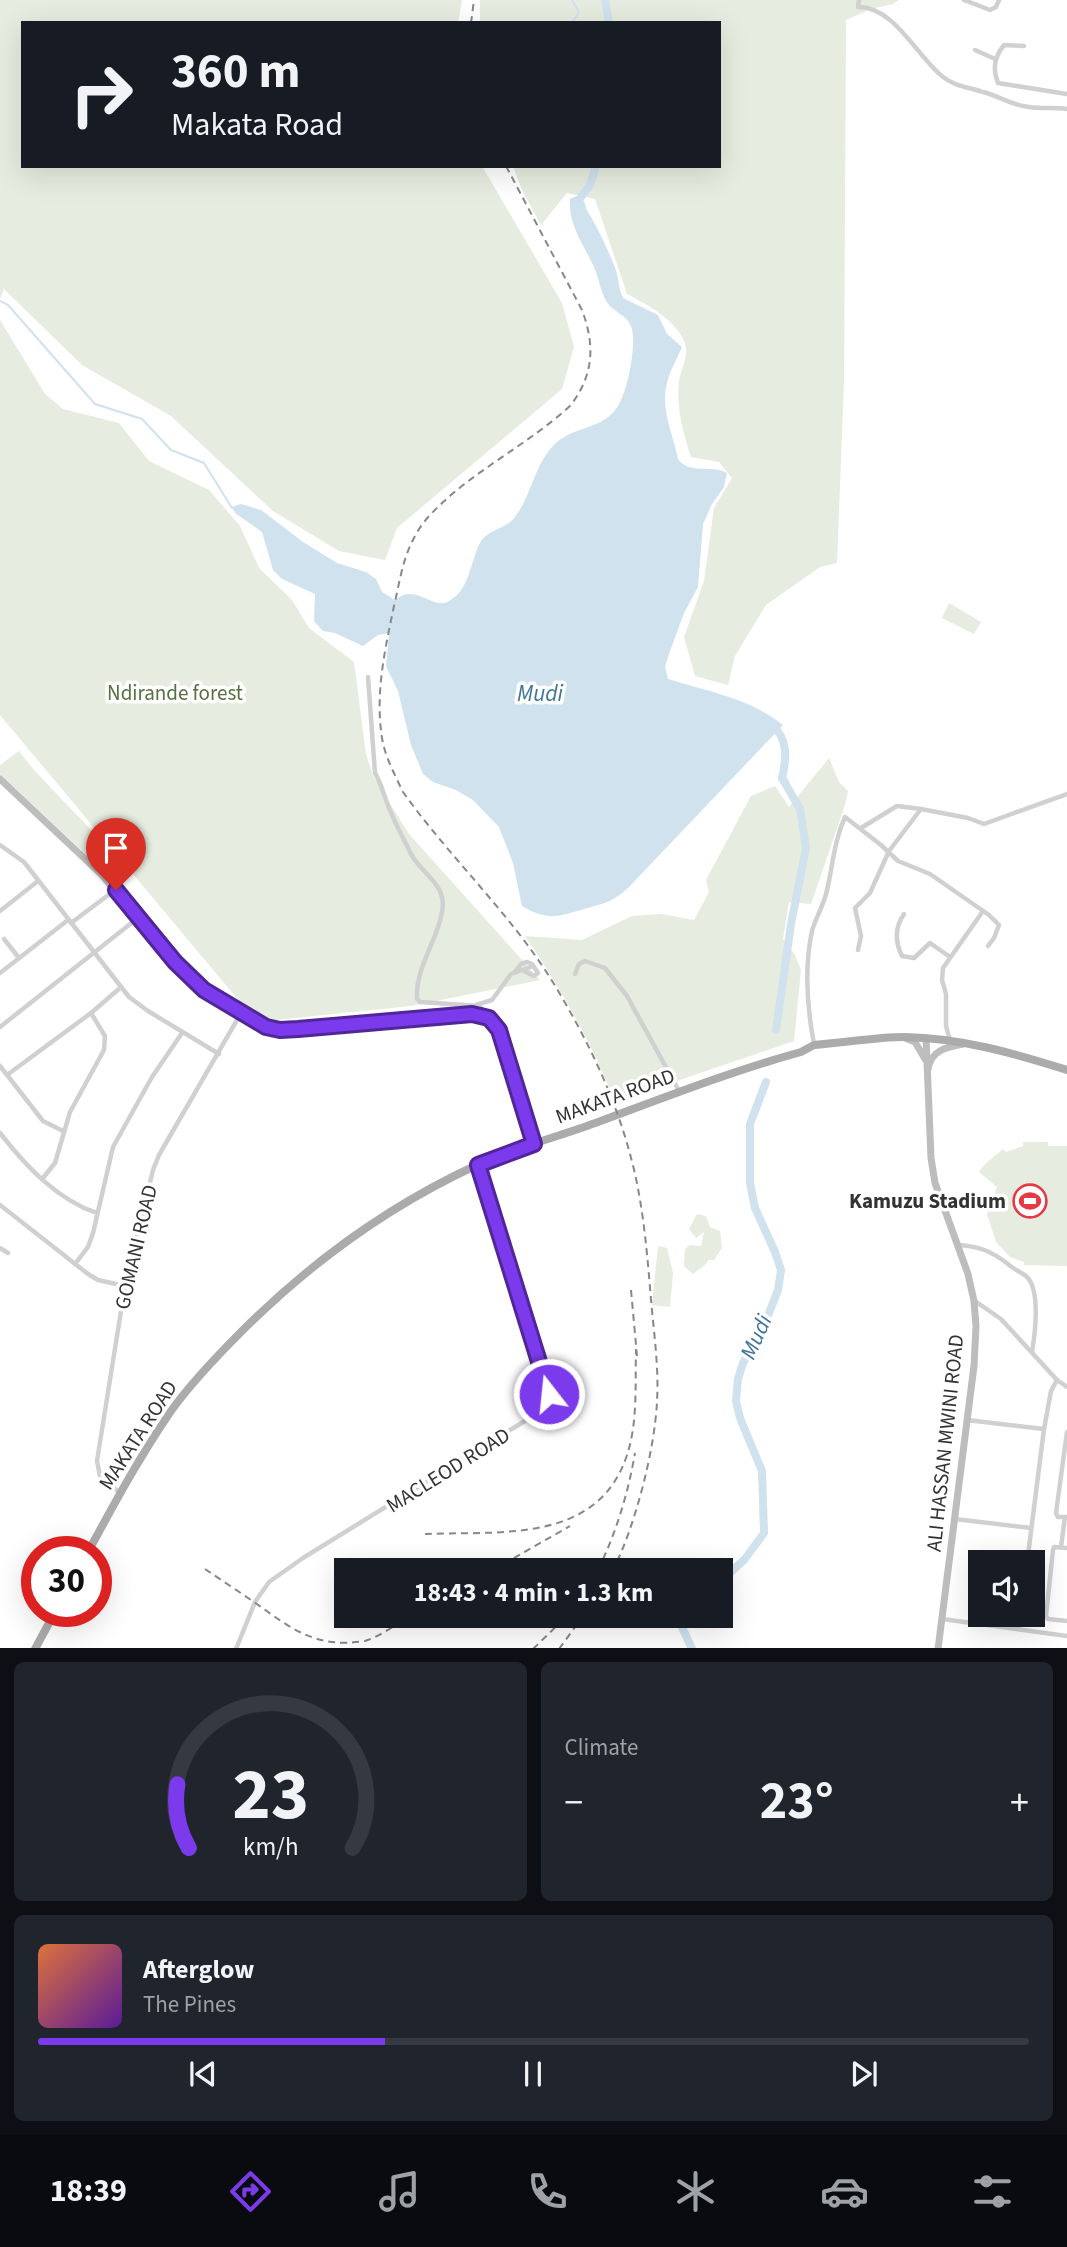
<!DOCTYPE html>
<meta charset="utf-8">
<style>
body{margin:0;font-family:"Source Sans 3",sans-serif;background:#20242c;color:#f1f3f6;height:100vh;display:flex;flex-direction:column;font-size:26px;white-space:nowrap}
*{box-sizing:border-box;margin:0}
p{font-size:23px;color:#9ea1a6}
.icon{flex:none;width:38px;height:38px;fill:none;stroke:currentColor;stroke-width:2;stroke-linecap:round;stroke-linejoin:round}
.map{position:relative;height:1648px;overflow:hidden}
.sheet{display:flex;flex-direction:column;gap:14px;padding:14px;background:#0d0f14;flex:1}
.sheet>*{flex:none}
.banner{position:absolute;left:21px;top:21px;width:700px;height:147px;border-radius:0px;box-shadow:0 7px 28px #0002;background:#171b24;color:#f1f3f6;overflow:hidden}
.fabs{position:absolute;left:968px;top:1550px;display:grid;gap:14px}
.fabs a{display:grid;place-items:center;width:77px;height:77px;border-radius:0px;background:#171b24;box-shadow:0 7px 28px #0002;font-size:35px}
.speed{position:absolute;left:21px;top:1536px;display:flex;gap:14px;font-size:35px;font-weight:700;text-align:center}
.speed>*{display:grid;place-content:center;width:91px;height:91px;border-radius:50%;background:#171b24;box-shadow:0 7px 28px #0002;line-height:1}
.speed .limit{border:10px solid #d22;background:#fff;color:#111}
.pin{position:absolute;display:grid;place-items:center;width:60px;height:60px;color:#fff;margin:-72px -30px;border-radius:50% 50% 50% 0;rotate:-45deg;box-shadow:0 0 7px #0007}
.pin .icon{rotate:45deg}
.me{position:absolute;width:77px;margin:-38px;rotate:344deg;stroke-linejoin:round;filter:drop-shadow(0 0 5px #0008)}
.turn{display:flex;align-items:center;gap:24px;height:147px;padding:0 35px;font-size:32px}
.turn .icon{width:91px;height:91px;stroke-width:2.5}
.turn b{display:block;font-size:49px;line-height:60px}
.big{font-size:52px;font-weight:700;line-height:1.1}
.sheet .tile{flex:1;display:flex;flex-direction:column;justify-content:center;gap:10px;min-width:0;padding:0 24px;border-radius:10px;background:#20242c}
.sheet .dial{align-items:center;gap:0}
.dial svg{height:182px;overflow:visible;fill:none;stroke:#363941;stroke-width:7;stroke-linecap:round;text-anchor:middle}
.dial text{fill:#f1f3f6;stroke:none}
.song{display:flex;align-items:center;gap:21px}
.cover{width:84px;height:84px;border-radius:10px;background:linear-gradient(135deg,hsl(20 70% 55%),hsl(270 70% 35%))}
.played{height:7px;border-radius:4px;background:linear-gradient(90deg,#7c3aed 35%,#363941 35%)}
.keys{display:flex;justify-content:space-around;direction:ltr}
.heat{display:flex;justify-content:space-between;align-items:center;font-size:38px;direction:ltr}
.sheet .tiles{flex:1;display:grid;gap:14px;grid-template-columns:1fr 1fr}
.tile:last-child{grid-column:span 2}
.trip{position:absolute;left:334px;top:1558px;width:399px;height:70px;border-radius:0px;background:#171b24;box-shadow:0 7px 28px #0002;font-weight:700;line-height:70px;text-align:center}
.tab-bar{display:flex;height:112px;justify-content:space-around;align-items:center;background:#090b0e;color:#9ea1a6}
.tab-bar .icon{width:49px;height:49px}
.tab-bar .active{color:#7c3aed}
.tab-bar b{font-size:32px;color:#f1f3f6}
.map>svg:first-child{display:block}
</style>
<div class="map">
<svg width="1067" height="1649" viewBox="0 0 1067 1649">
<rect width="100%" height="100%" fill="#fff"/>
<g fill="#e6ecdf">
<path d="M0,0H462L458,23H23V166H482L562,303L574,347L562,389L397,528L385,560L339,551L273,511L171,416L82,365L4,289L0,299Z"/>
<path d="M480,0H899L893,4L871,9L846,20L844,381L837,563L820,567L766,605L735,656L728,685L695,676L684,637L704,581L714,508L732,478L719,462L691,457C683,432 676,408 679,381C681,370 689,355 685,343C676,320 648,305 627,294L595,199L567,193L541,225L522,190L513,166H719V23H480Z"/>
<path d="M0,320L45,394L63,409L119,423L149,461L209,490L240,526L259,568L292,600L309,628L354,662L366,754L373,776L409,834L540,980L411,1006L266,1021L240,1002L0,715Z"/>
<path d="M949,603L981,622L974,634L942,618Z"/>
<path d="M19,751L33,769L112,852L89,857L0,774V765Z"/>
<path d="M829,758L839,782L848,791L845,805L811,904L789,902L783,939L795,955L801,970L794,1041L615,1102C591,1042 561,988 525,936L582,940L632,916L661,914L694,920L709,892L706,880L751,796L775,786L789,807Z"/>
<path d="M1023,1142H1048V1146H1067V1266L1024,1265V1262L1010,1257L996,1242L987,1214L997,1187L979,1172L984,1165L1003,1149L1006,1152L1023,1146Z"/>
<path d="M697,1214L706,1216L710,1227L720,1231L722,1248L714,1260H708L707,1263L693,1274L684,1266L685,1249L690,1245L701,1246L704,1232L696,1238L689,1229Z"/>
<path d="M658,1246L667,1248L673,1273L670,1307L652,1305Z"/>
</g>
<path fill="#cfe2ee" d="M577,196C593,217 604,241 614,265C619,276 618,288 623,298L658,315L667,334L682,347C677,359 670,370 667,383C660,409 673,434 678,459C689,475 711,464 727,473L724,487L712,504L703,524L698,587L684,613L669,654L665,667L668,679C709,692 747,697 783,725L628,888C611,903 605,903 584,909C557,917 548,921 522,906L513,863L499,827L473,800L456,790L433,782L423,774L411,745L398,691L386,666L389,633L378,635L363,646L335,633L323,631L314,621L315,594L282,579L273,570L262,532L235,513L232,507L241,504L261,510L303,542L337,563L366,572L376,579L382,592L395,600C417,582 432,611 449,601C471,589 470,560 481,541C488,530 507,528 515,517C531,496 534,467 552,447C571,425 603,431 618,406C628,390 636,347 632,329C629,317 618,314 610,306C600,295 600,280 594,267C584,245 568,225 570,199Z"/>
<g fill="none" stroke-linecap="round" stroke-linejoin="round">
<g stroke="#cfe2ee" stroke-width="2">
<path d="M572,23L579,12L572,0"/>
<path d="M0,301L8,305L95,404L142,419L171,450L204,463L232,508"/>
</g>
<g stroke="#cfe2ee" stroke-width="8">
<path d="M605,0L609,23"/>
<path d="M582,208L579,200L590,185L596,166"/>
<path d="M772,724C788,740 787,757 782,778L785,782"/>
<path d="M776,1030L791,924L806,848L800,809L782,778"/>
<path d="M721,1581L745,1559L764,1533L762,1471L740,1418L736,1401L738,1379L743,1363L760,1336L778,1290L781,1270L775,1252L755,1208L750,1183V1124L766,1082"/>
<path d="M681,1615V1625L692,1649"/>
</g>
<g stroke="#d0d0d0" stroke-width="4.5">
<path d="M859,0L858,7C894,6 918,58 943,77C956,87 969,87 983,92C999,96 1013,106 1029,107C1042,109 1054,107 1067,109"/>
<path d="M964,0L990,10L996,7L999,0"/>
<path d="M1024,46L1004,45C995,56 992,69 998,83L1067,94"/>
<path d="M975,50L995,59"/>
<path d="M368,677L375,773C382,785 384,796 389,808C395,823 403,838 410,852C420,874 448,883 442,912C437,942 415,968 417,999L420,1002L479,1006L482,1009L480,1014"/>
<path d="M861,828L897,806L921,809"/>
<path d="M0,845L24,862L129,997L148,1011L219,1054"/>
<path d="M0,911L38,881"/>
<path d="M904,914C895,927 895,942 902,956L914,958L930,943L950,957"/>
<path d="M71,923L115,890"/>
<path d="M4,939L19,958"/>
<path d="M858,950L861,936L855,908L870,893L889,851L921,809L968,818L984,824L1067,794"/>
<path d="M515,972L521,964L527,962L532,964L538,973L534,976L524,971"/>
<path d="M0,973L68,920"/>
<path d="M575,974L579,964L585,961L605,968L627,996L679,1091"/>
<path d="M476,1005L492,1000L511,974L533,966"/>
<path d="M0,1027L139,917"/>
<path d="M950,1040L946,1026V994L942,980L943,968L983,911"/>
<path d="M814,1044C807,1007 804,968 812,931C816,917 824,905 827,890C833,865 834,841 845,817L881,845L898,861L930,874L989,915L999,925L994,938L988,946"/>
<path d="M0,1066L43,1121L63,1131"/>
<path d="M7,1075L91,1013L120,988"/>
<path d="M0,1133C25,1165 57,1200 97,1213"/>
<path d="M43,1178L55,1163L70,1112L104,1050L105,1036L91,1013"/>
<path d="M0,1205L88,1274L98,1280L125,1286"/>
<path d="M957,1245C979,1246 991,1251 1008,1264C1013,1269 1021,1272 1026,1276C1041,1289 1035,1334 1032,1352"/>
<path d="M0,1248L8,1253"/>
<path d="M75,1264L88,1247L93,1233L113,1147L152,1077L182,1033"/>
<path d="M975,1301L1001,1319L1057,1380L1067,1387"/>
<path d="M967,1420L1044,1429"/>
<path d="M1067,1432L1056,1513L1058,1517H1067"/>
<path d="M120,1493L100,1476L97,1461L125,1286L153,1170L159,1155L241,1013"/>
<path d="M955,1519L1031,1528"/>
<path d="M1061,1547L1065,1517"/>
<path d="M1067,1548L1054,1547L1053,1550L1046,1616L1048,1619L1067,1621"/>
<path d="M1027,1563L1044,1429L1051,1391L1057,1380"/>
<path d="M942,1619L1067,1636"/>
<path d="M1018,1629L1020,1615"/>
<path d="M236,1649L255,1602L269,1582L303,1558L541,1411L548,1402V1390L479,1166"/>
</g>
<g stroke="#bdbdbd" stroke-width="7">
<path d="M0,779L101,874L193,981L219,1000L266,1027L280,1030L298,1029L460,1014C471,1014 482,1012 491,1020C508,1032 513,1077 518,1097C522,1113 528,1128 534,1144"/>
<path d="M905,1038L915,1042L925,1059"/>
<path d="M926,1038L931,1158L935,1183L968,1274L974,1301L976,1326L974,1366L938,1649"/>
<path d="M928,1069C931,1050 947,1047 963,1044"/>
</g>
<g stroke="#ababab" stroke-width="8">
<path d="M88,1552C114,1504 140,1456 171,1411C191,1383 216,1357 241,1332C310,1263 388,1206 477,1165C512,1149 550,1139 587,1126C658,1100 728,1072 801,1052L814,1045C844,1043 875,1037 905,1037C960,1038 1014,1053 1067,1070"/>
<path d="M35,1649L55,1612"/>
</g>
<g stroke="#888" stroke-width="2" stroke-dasharray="7 5" stroke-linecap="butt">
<path d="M471,23L474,0"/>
<path d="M506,166L582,310C595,345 594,374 571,405C528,445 472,471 432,513C423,522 416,533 411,544C402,563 399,585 394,606C385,649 375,693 382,738C385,757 395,775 403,792C450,858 512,915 554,984C586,1037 614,1094 630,1154C643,1201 647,1251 651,1300C654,1334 659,1368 657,1401C655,1449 635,1527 613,1570"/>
<path d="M631,1290L637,1356"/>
<path d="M425,1534C500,1531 598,1544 627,1455C638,1422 635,1383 636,1349"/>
<path d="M205,1569C221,1580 238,1591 254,1602C291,1628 315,1649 365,1641C381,1636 398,1623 412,1615"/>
<path d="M493,1570L570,1526"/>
<path d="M598,1570C616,1533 628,1494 635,1453"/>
<path d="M533,1649L568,1615"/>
<path d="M559,1649L584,1615"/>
</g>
</g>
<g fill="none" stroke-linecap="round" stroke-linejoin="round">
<defs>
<path id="route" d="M116,890L175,962L204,990L266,1027L280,1030L298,1029L472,1014L489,1018L499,1030L534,1144L478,1165L549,1394"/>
</defs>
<use href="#route" stroke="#51269a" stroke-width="18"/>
<use href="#route" stroke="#7c3aed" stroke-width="12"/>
</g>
<defs>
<symbol id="stadium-ring" viewBox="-11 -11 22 22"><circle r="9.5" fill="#fff" stroke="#e63946" stroke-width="1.5"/><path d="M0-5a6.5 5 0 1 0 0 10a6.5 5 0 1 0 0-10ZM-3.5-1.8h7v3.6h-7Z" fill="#e63946"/></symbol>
</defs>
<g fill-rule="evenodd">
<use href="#stadium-ring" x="1011" y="1182" width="38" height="38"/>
</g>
<g text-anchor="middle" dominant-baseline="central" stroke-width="7" stroke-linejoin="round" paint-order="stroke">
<g font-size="21" fill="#56703f" stroke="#fff">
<text x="175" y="693">Ndirande forest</text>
</g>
<g font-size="21" fill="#333" stroke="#fff">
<text transform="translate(615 1096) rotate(-20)">MAKATA ROAD</text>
<text transform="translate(136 1247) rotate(-77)">GOMANI ROAD</text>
<text transform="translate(138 1435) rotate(-57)">MAKATA ROAD</text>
<text transform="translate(945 1443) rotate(-84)">ALI HASSAN MWINI ROAD</text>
<text transform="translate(448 1470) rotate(-32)">MACLEOD ROAD</text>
</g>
<g font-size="21" font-weight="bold" fill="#333" stroke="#fff" text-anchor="end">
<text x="1006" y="1201">Kamuzu Stadium</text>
</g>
<g font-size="23" font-style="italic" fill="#3f7597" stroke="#fff">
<text x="540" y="693">Mudi</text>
<text transform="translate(756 1337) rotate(-66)">Mudi</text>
</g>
</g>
</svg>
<div class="fabs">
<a><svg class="icon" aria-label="sound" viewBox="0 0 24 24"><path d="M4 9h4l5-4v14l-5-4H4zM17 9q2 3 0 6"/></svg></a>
</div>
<div class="speed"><div class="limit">30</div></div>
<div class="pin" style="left:116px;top:890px;background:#d93025"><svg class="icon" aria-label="arrive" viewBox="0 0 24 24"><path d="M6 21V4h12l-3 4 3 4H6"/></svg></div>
<svg class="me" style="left:549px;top:1394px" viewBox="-20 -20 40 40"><circle r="17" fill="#7c3aed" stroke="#fff" stroke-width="3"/><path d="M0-11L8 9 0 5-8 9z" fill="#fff"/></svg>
<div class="trip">18:43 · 4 min · 1.3 km</div>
<div class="banner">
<div class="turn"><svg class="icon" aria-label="right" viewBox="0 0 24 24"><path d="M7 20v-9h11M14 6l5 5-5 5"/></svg><div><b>360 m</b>Makata Road</div></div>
</div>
</div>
<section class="sheet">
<div class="tiles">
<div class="tile dial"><svg viewBox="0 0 100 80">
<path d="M14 69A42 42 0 1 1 86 69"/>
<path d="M14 69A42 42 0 0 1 9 41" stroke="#7c3aed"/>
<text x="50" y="56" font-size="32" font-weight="700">23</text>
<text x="50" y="72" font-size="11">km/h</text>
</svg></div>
<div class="tile"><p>Climate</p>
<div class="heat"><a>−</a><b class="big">23°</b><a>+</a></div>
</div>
<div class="tile">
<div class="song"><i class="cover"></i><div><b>Afterglow</b><p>The Pines</p></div></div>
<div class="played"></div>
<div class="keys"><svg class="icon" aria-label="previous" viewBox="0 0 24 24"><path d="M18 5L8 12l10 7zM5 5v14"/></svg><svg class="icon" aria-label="pause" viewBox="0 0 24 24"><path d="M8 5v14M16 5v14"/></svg><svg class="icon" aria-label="next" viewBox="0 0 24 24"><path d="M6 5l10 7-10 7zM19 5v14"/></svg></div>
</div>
</div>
</section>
<nav class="tab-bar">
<b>18:39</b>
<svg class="icon active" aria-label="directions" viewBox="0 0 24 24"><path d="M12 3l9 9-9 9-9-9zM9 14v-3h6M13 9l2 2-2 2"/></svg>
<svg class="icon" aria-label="music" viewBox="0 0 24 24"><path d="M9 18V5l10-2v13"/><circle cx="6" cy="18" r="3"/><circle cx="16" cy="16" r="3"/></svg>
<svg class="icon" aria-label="phone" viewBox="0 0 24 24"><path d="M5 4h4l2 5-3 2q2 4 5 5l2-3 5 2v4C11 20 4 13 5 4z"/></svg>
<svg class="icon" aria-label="climate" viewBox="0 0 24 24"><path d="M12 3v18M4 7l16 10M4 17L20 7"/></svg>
<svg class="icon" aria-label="car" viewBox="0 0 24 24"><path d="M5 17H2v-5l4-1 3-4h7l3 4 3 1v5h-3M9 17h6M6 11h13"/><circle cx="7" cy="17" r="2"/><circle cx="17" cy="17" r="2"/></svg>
<svg class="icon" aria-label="filters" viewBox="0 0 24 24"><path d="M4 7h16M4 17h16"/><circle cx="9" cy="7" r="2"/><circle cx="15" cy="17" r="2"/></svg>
</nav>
